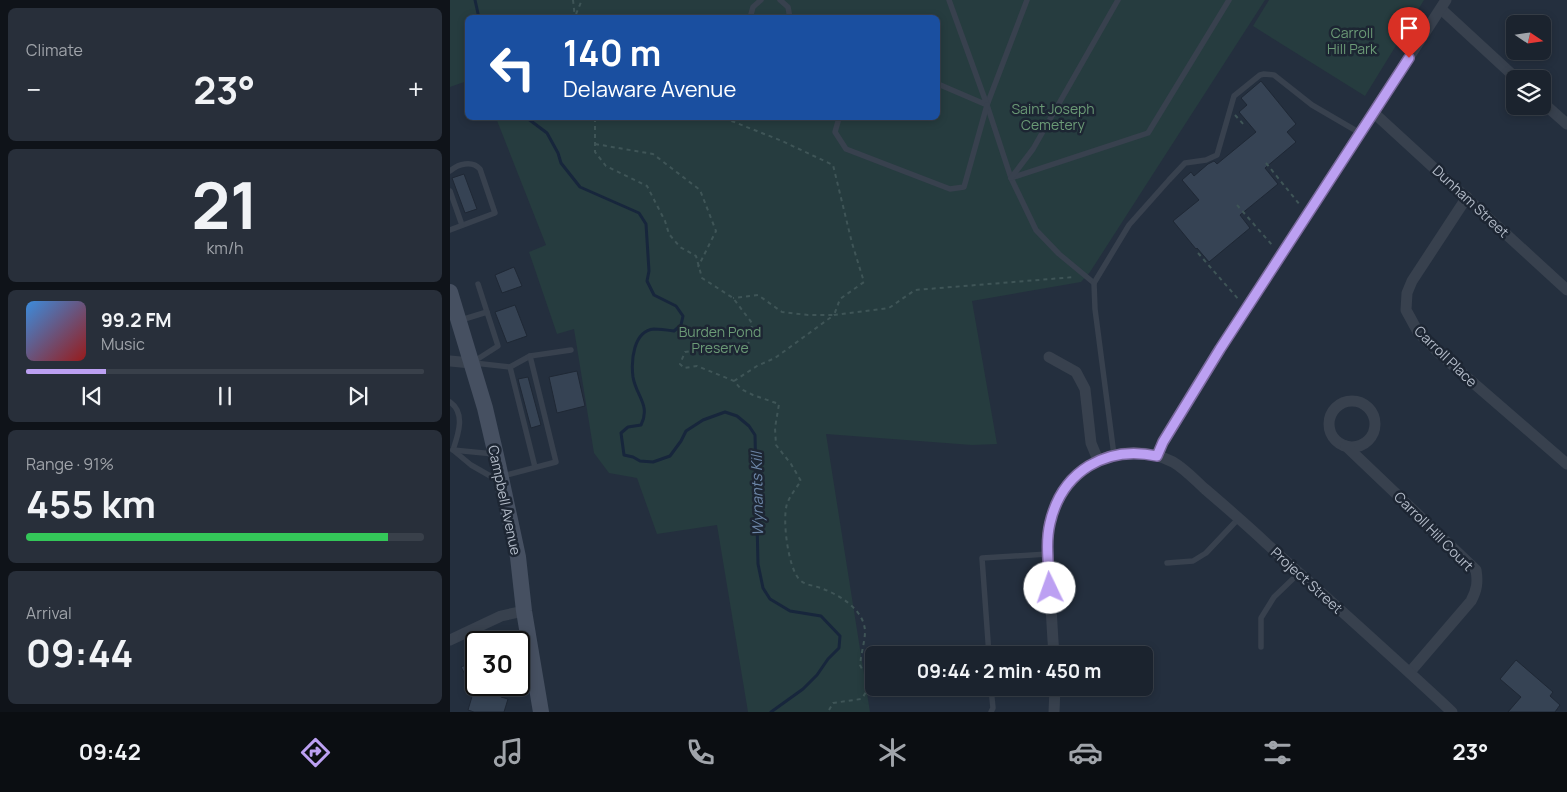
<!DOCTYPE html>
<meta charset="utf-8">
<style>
body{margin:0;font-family:Manrope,sans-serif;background:#282f3a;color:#f1f3f6;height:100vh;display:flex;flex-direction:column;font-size:19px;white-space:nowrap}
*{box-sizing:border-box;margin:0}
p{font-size:16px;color:#a0a4aa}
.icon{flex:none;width:28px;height:28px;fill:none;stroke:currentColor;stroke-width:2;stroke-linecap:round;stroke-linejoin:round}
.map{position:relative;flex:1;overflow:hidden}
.details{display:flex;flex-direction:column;gap:8px;padding:8px;background:#0f1319;width:450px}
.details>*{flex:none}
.banner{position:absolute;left:15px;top:15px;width:475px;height:105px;border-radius:8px;box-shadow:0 2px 8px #0003,0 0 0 1px #39404a;background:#1a4fa0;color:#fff;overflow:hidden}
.needle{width:32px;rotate:103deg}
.tools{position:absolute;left:1056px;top:15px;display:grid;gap:10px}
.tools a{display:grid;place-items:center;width:45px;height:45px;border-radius:8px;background:#1b232e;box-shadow:0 2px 8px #0003,0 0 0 1px #39404a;font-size:25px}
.speed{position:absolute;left:15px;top:631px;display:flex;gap:10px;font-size:25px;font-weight:700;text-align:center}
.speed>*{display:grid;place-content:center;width:65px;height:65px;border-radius:50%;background:#1b232e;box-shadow:0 2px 8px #0003,0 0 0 1px #39404a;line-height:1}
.speed .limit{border:2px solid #111;border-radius:8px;background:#fff;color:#111}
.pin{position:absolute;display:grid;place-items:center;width:42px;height:42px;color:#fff;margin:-51px -21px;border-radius:50% 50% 50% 0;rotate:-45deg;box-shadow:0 0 5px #0007}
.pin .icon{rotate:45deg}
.me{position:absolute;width:55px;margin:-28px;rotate:357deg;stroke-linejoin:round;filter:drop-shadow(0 0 4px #0008)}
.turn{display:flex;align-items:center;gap:18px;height:105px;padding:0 15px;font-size:22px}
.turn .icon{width:65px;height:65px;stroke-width:2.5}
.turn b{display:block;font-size:35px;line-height:42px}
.big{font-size:38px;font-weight:700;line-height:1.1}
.details .card{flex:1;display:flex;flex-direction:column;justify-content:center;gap:8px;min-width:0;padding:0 18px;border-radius:8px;background:#282f3a}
.details .dial{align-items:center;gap:0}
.dial b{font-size:65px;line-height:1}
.song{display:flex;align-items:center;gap:15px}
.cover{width:60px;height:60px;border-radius:8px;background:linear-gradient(135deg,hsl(210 70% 55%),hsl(0 70% 35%))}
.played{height:5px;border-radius:2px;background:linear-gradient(90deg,#bca0f2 20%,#39404a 20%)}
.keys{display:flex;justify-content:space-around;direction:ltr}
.heat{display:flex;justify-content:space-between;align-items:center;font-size:28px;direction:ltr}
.charge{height:8px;border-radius:4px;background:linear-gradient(90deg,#34c759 91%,#39404a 0)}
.trip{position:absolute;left:415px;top:646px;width:288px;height:50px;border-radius:8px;background:#1b232e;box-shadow:0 2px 8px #0003,0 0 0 1px #39404a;font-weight:700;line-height:50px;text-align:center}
.menu{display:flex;height:80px;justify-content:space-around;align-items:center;background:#0b0e12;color:#a0a4aa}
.menu .icon{width:35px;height:35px}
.menu .current{color:#bca0f2}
.menu b{font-size:22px;color:#f1f3f6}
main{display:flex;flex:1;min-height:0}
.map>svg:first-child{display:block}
</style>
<main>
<section class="details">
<div class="card"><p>Climate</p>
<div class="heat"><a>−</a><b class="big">23°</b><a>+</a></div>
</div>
<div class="card dial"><b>21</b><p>km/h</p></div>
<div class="card">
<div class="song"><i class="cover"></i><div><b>99.2 FM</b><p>Music</p></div></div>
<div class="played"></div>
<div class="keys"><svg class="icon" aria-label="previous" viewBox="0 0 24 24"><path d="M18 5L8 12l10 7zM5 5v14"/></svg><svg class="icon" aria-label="pause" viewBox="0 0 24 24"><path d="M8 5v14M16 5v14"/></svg><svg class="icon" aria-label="next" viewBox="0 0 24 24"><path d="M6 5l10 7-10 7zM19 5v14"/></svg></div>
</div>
<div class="card"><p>Range · 91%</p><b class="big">455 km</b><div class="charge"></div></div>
<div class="card"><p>Arrival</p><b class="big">09:44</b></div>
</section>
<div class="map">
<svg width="1117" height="712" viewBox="0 0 1117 712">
<rect width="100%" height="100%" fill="#242f3e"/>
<g fill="#263c3f">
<path d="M0,0H815L640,272L631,282L522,301L547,444L522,445L376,434L420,712H298L267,525L207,534L187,478L159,473L144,453L124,329L107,334L79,252L96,245L46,118H488V18H18L17,81L0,87Z"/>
<path d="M819,0H974L915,96L803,26Z"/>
</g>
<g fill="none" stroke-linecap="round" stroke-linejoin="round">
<g stroke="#17263c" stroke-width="3">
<path d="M25,0L29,18"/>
<path d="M77,118L97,133L108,153L111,163L130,187L189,213L196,224L199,271L197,281L204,295L226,306L233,316L231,325L224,331C217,330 210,329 204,329C183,331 181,361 183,377C186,396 201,405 191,425L178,427L171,433L174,455L183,457L190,461L203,462L220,456L231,441L236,431L253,420L275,412L287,416L299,426L305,435L308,564L313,588L320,599L340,611L371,616L390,636L389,648L378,659L367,675L353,689L321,712"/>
</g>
</g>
<g fill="#364354" stroke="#1f2835">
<path d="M811,81L846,124L837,132L846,142L815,168L828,184L790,215L800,228L759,262L747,248L746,249L723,221L749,200L732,180L741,172L744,176L758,164L764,161L767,164L806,132L789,112L797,105L791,98Z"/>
<path d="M14,174L27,209L15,213L2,178Z"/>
<path d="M64,267L72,286L52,293L45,275Z"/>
<path d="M65,305L77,336L57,343L45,312Z"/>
<path d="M127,371L135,406L107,413L99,377Z"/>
<path d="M78,377L91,425L81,428L68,379Z"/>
<path d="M1066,660L1103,692L1100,696L1110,705L1105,712H1058L1071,697L1050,679Z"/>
<path d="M26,661V685H55L51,697L58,699L54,712H24L18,710L24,690L11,667Z"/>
</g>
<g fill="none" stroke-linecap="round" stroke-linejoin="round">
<g stroke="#3f5557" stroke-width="2" stroke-dasharray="4 4" stroke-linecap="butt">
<path d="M123,0L125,18"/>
<path d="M126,14L132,0"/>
<path d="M785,115L795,126"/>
<path d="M145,118V152L156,166L197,186L215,221L219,234L230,247L246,256L252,278L283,298L302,323L301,335L297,347L263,349L235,352L230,364L234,368L247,366L257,370L284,381L291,389L303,395L329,404L325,428L326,445L341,464L351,481C346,488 340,496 337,504C332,519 338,567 349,579C355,586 365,585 373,589C390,595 414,610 415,631C415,641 411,654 410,665L412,669L417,672C420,683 419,690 411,699L383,703L378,712"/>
<path d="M274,118L332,141L383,165L402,243L414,282L390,299L384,315H358L332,312L308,295L283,298"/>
<path d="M145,144L203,154L250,190L266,231L248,267"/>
<path d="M816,163L850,205"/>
<path d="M787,205L823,246"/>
<path d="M748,253L789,300"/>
<path d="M284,381L307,366L325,358L384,315L439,308L465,290L625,277"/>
</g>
<g stroke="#38414e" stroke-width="5.5">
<path d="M330,0L338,7L340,18"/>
<path d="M577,0L537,105L561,178L586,230L609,254L644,283"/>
<path d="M300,18L303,7L311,0"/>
<path d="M488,84L537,105L499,0"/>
<path d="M389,118L385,132L396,149L500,189L514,187L537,105"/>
<path d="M0,171C8,164 22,160 30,169L45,213L0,230"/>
<path d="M561,178L698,133L779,0"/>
<path d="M561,178L583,149L668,0"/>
<path d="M0,191L12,225"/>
<path d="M28,284L37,312"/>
<path d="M11,320L37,312L48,346L23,362"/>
<path d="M24,363L60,367L80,356L121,350"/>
<path d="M60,367L85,467"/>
<path d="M0,402C16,413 8,435 3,450"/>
<path d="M3,450L21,465L49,481"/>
<path d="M3,450L44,454"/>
<path d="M664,455L645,309L644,283L679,225L719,180L735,163L756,160L767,155L784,96L810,75L814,74L824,75L862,105L910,133"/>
<path d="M53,476L106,462L80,356"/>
<path d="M717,563L743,561L756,553L789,518"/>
<path d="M811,647V618L824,597L849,573"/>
<path d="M539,655L532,558L598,554"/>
<path d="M541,712L543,708L541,688"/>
</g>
<g stroke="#38414e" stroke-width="11">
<path d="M991,9L1067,79"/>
<path d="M1092,102L1117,124"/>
<path d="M924,113L1117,290"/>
<path d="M1017,197L962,281L957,293L956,310L968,332L990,354L1117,464"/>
<path d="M599,357L626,372L635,389L641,443L648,460"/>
<path d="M0,361L21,363"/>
<circle cx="902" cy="424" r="23"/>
<path d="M896,446L1026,570C1028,582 1027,590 1021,601L960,672"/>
<path d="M707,456L713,442L770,349L996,0"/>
<path d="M0,640L51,616L74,611"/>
<path d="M604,655C602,629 601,602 599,576C598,558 596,540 600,523C613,468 670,435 723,462C735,469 745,480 755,489C776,507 797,525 817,544C879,600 941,655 1002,712"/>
<path d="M604,712L605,688"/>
</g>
<path stroke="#465061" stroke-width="16" d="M0,292L35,408L48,464L68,557L74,611L91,712"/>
</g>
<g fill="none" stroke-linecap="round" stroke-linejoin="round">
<defs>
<path id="route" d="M600,588C599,567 595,544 600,523C612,471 656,445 707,456L713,442L770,349L959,58"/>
</defs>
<use href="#route" stroke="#7a689d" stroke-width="12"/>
<use href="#route" stroke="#bca0f2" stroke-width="9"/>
</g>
<g text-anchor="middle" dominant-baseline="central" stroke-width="5" stroke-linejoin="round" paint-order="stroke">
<g font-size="14" fill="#6b9a76" stroke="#1d2633">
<text x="902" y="32">Carroll<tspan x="902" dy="16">Hill Park</tspan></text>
<text x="603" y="108">Saint Joseph<tspan x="603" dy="16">Cemetery</tspan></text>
<text x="270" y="331">Burden Pond<tspan x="270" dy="16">Preserve</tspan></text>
</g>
<g font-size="14" fill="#b4bcc9" stroke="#1d2633">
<text transform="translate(1021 201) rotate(43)">Dunham Street</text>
<text transform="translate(996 356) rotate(44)">Carroll Place</text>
<text transform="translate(55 500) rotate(78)">Campbell Avenue</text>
<text transform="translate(984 531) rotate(45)">Carroll Hill Court</text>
<text transform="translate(857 580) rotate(42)">Project Street</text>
</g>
<g font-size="15" font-style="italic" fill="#6d86a8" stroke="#1d2633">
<text transform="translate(307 494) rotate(-91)">Wynants Kill</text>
</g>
</g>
</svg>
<div class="tools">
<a><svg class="needle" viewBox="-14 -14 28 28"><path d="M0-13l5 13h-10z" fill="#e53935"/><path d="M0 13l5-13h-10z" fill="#a0a4aa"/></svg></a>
<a><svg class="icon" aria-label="layers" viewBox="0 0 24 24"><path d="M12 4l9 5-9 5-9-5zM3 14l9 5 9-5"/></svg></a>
</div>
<div class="speed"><div class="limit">30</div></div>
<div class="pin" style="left:959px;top:58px;background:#d93025"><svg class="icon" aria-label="arrive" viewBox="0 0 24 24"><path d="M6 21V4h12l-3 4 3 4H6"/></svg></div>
<svg class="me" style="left:600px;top:588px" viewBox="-20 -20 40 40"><circle r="19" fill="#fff"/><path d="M0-13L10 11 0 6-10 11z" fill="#bca0f2"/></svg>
<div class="trip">09:44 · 2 min · 450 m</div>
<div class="banner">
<div class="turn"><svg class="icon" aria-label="left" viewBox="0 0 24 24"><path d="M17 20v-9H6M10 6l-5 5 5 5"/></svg><div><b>140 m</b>Delaware Avenue</div></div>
</div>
</div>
</main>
<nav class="menu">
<b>09:42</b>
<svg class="icon current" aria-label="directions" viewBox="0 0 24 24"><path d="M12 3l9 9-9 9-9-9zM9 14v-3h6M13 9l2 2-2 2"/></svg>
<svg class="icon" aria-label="music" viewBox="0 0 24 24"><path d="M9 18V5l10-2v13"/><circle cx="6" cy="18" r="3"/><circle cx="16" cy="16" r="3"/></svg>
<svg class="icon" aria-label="phone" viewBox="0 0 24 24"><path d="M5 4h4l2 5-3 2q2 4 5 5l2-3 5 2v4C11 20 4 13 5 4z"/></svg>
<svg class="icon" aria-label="climate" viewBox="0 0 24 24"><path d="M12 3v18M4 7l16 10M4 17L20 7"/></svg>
<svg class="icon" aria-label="car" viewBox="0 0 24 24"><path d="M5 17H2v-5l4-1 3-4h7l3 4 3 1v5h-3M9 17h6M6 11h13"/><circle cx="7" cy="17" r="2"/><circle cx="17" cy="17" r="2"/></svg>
<svg class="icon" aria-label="filters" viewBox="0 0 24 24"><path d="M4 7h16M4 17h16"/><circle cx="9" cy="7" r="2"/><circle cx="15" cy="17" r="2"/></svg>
<b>23°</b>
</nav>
